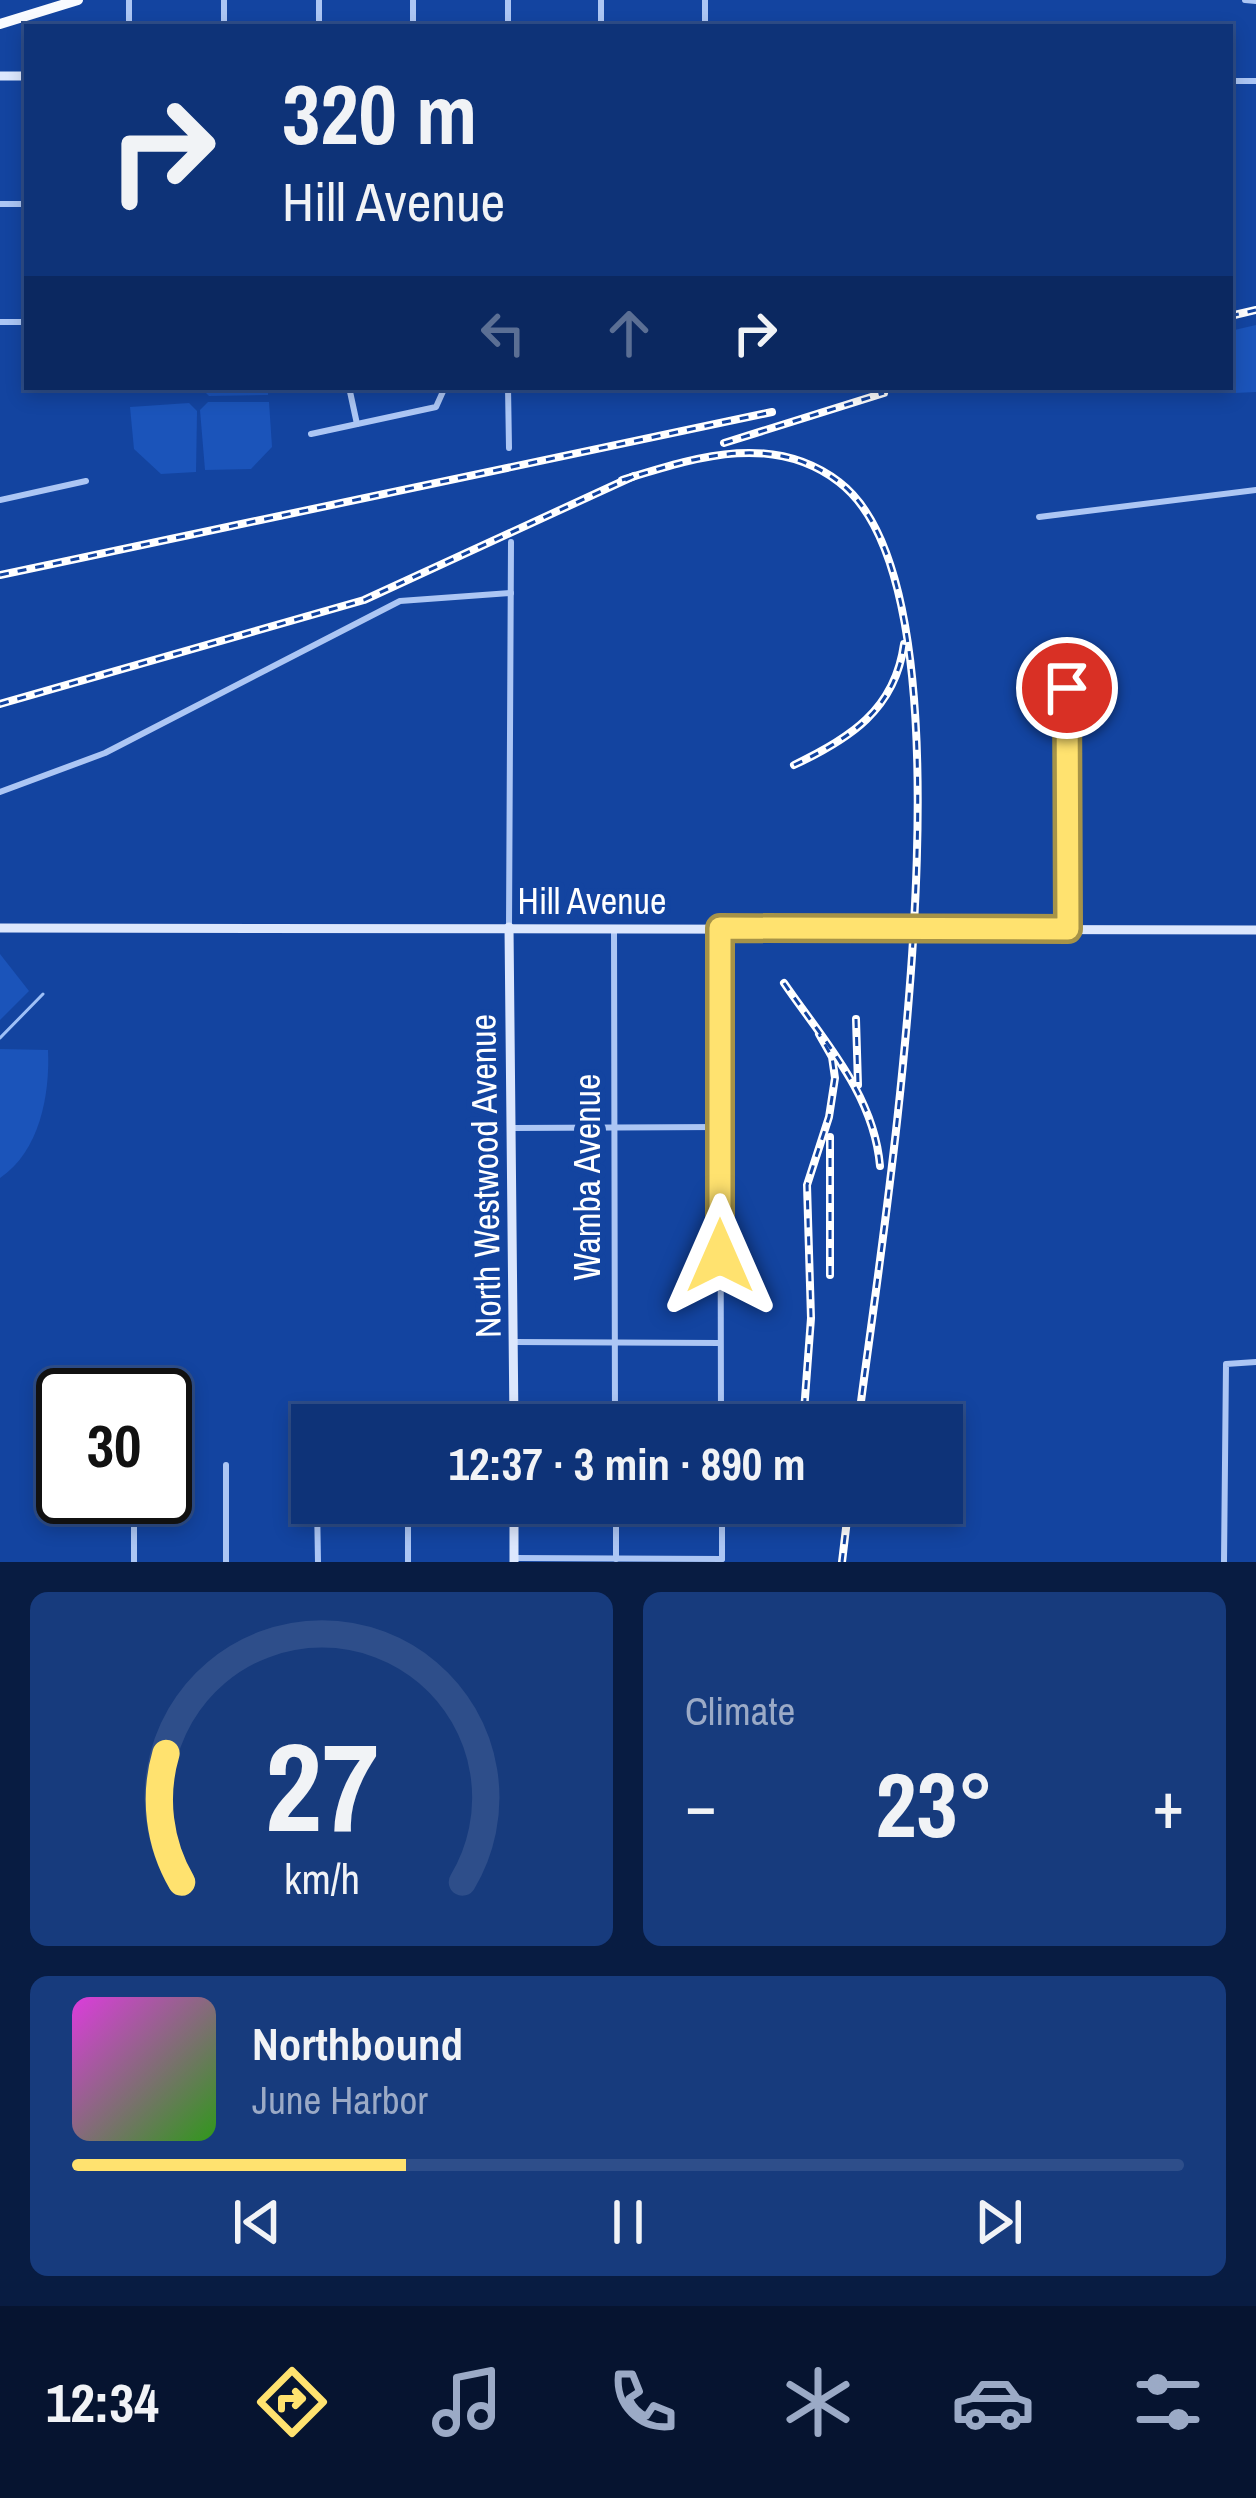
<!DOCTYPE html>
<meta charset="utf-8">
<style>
body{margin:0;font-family:"Archivo Narrow",sans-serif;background:#173b7d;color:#f1f3f6;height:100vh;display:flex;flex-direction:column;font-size:45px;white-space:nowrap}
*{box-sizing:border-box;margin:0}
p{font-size:39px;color:#9baac6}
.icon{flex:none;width:66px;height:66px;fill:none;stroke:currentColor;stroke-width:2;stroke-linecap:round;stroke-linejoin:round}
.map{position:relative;height:1562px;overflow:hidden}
.panel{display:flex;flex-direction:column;gap:30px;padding:30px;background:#081c42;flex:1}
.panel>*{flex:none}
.top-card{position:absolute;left:24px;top:24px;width:1209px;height:366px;border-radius:0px;box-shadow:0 6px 18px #0003,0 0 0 3px #2e4e8a;background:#0e3378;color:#f1f3f6;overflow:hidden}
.speed{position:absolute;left:36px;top:1368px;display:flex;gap:24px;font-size:60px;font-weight:700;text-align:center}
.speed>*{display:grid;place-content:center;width:156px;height:156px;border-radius:50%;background:#0e3378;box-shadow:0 6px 18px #0003,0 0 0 3px #2e4e8a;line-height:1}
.speed .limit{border:6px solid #111;border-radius:18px;background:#fff;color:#111}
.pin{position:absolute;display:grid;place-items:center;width:102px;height:102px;color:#fff;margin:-51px;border:6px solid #fff;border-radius:50%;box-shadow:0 3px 12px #0007}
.me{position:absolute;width:132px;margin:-66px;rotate:0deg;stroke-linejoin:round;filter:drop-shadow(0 0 9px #0008)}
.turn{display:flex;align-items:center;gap:42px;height:252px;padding:0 60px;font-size:54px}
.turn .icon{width:156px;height:156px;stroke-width:2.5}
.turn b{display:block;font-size:84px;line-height:102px}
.lanes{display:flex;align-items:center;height:114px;padding:0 60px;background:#0003;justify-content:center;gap:60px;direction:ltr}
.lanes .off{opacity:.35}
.big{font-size:90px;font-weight:700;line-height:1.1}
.panel .widget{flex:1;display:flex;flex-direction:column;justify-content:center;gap:18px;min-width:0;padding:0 42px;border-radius:18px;background:#173b7d}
.panel .dial{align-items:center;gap:0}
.dial svg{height:312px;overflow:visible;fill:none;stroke:#2e4e8a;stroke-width:7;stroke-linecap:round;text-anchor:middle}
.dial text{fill:#f1f3f6;stroke:none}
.song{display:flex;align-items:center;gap:36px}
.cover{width:144px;height:144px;border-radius:18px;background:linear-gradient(135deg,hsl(300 70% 55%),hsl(110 70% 35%))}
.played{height:12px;border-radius:6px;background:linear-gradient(90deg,#ffe26f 30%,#2e4e8a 30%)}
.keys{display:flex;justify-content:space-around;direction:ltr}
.heat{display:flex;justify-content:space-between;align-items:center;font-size:66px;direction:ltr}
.panel .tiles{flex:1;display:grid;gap:30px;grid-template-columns:1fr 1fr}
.widget:last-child{grid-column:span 2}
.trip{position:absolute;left:291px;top:1404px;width:672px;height:120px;border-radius:0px;background:#0e3378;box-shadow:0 6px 18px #0003,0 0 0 3px #2e4e8a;font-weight:700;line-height:120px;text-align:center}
.menu{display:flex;height:192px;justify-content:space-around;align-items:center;background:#061430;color:#9baac6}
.menu .icon{width:84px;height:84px}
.menu .current{color:#ffe26f}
.menu b{font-size:54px;color:#f1f3f6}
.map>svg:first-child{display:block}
</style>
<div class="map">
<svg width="1256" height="1562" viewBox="0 0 1256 1562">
<rect width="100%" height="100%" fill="#1344a0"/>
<g fill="#1b54ba">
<path d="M1256,325V392L1235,393L1230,331Z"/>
<path d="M200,387H268V395L209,396Z"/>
<path d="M208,402H269L272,447L251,469L205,470L200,410Z"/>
<path d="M189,403L197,411L196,472L161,474L134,449L130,407Z"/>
<path d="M0,954L29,991L0,1020Z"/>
<path d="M0,1049L48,1050C50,1094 40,1151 0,1178Z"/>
</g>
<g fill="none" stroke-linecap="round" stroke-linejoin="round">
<path stroke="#9ec0f7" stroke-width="3" d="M0,1038L43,994"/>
<g stroke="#acc6f4" stroke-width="6">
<path d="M129,0V27"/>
<path d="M224,0V27"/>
<path d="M319,0V27"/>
<path d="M413,0V27"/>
<path d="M508,0V27"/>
<path d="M601,0V27"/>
<path d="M705,0V27"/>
<path d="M1245,0L1256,1"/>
<path d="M1230,81H1256"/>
<path d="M0,204H27"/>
<path d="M0,322H27"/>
<path d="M349,387L357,424"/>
<path d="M508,387L509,448"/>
<path d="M311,434L436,407L445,387"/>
<path d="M0,500L86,481"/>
<path d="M1039,517L1256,490"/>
<path d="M1067,703L1052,713L1042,698L1049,689L1067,688L1068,929"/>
<path d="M0,792L105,753L400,601L511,593"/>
<path d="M509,927L511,542"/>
<path d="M614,928L615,1425"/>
<path d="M720,929L721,1425"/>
<path d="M513,1128L719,1127"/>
<path d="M514,1342L720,1343"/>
<path d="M226,1465V1562"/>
<path d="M134,1497V1562"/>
<path d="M317,1503L318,1562"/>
<path d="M408,1503V1562"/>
<path d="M616,1503V1559"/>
<path d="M722,1503V1559"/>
<path d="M514,1558L722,1559"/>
<path d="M1224,1562L1226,1364L1256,1362"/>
</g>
<g stroke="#dce7fd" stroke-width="9">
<path d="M0,76H27"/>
<path d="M509,927L514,1425"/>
<path d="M0,928L1256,930"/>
<path d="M514,1503V1562"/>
</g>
<path stroke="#f9fbff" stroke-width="10" d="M0,24L78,0"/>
<defs>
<g id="rail">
<path d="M1230,316L1256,310"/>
<path d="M724,443L884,393"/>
<path d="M622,480C694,458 772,431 839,482C991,597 880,1243 858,1425"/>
<path d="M0,575L772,412"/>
<path d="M0,704L364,600L634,476"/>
<path d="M794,765C849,739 895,710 904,644"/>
<path d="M784,983C823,1040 874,1094 880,1166"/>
<path d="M856,1019L858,1085"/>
<path d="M830,1275V1137"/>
<path d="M803,1425L811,1318L807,1185L829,1117L835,1078L832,1057L819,1034"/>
<path d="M842,1562L849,1503"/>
</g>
</defs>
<use href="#rail" stroke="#fff" stroke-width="8"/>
<use href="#rail" stroke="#1344a0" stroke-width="3" stroke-dasharray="9" stroke-linecap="butt"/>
</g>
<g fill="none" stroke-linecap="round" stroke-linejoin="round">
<defs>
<path id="route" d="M720,1256V928L1068,929L1067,688"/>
</defs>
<use href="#route" stroke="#a69348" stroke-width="30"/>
<use href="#route" stroke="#ffe26f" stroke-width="21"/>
</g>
<g text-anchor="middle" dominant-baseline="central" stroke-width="12" stroke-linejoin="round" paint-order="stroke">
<g font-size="36" fill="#fff" stroke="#1344a0">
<text x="592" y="901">Hill Avenue</text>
<text transform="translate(485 1176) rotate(-91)">North Westwood Avenue</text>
<text transform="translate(587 1177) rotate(-90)">Wamba Avenue</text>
</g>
</g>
</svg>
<div class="speed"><div class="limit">30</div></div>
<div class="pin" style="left:1067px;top:688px;background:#d93025"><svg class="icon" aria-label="arrive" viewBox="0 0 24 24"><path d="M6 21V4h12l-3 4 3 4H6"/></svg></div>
<svg class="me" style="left:720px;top:1256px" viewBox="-20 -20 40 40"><path d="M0-17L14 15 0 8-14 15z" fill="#ffe26f" stroke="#fff" stroke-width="4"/></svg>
<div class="trip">12:37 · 3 min · 890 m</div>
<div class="top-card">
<div class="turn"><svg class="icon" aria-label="right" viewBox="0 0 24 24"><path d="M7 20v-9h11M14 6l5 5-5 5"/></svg><div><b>320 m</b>Hill Avenue</div></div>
<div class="lanes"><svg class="icon off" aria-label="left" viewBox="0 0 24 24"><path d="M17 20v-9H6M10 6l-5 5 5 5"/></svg><svg class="icon off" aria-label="ahead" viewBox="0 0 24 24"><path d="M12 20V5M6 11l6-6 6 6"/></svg><svg class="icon" aria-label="right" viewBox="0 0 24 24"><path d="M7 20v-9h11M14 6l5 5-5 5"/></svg></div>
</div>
</div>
<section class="panel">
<div class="tiles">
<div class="widget dial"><svg viewBox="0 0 100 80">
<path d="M14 69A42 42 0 1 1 86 69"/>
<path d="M14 69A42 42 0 0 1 10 36" stroke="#ffe26f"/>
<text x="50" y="56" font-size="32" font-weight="700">27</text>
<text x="50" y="72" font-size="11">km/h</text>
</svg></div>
<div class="widget"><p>Climate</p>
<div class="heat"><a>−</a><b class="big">23°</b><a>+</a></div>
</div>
<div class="widget">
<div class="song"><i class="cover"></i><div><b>Northbound</b><p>June Harbor</p></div></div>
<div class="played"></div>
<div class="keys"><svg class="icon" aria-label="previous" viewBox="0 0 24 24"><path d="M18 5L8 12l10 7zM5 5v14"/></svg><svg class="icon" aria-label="pause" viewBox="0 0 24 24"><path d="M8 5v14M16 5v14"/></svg><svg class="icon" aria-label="next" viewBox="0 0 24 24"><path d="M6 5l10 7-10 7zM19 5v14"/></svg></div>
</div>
</div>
</section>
<nav class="menu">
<b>12:34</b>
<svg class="icon current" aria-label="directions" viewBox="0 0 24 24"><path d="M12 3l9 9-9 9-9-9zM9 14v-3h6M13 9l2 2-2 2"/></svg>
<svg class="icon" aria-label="music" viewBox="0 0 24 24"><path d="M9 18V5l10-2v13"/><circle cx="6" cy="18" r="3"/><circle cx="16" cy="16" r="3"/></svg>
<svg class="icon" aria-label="phone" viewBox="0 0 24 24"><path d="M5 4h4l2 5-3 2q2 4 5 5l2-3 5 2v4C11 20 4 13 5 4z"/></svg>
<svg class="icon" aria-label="climate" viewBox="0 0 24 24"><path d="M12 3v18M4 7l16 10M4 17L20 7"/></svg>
<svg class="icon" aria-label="car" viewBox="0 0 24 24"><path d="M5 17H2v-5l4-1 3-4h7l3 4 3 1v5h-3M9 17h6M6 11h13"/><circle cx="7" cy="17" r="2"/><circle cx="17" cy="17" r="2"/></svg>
<svg class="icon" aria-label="filters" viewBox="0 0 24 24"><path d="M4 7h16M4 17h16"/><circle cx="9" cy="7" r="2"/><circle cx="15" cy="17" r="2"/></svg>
</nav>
